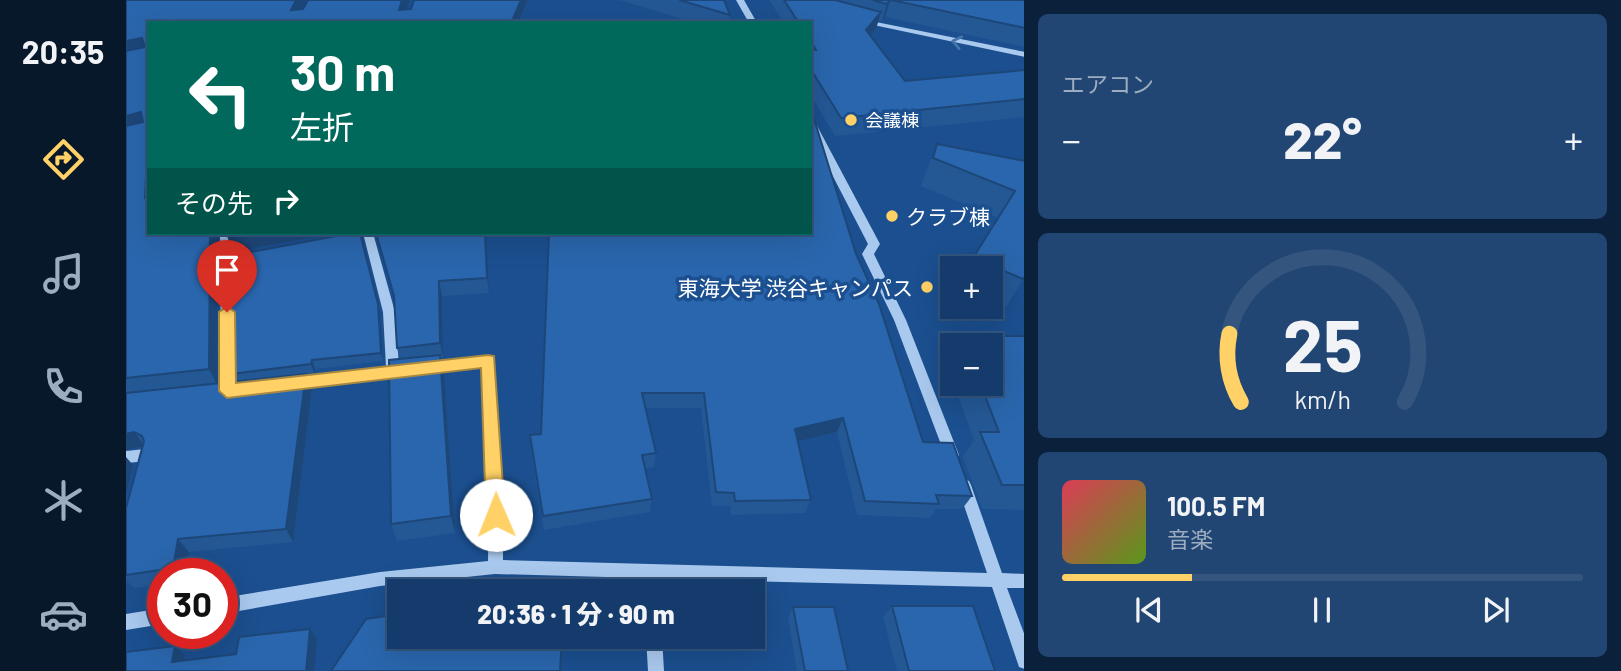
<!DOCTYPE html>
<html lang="ja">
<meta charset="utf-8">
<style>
body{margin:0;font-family:Barlow,"Noto Sans JP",sans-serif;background:#214673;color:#f1f3f6;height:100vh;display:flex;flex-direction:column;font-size:26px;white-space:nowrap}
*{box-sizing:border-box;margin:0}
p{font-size:23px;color:#9dadc1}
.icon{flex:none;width:38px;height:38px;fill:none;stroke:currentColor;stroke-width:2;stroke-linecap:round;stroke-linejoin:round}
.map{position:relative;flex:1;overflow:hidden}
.drawer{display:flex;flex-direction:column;gap:14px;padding:14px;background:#0b203b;width:597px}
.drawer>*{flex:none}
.hud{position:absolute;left:21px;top:21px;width:665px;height:214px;border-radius:0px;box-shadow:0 7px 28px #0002,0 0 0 2px #33557e;background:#00695c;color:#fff;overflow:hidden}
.tools{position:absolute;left:814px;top:256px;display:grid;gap:14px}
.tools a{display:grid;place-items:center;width:63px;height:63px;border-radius:0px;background:#143b6b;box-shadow:0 7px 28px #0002,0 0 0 2px #33557e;font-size:35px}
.speed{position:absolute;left:21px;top:558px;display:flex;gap:14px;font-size:35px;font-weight:700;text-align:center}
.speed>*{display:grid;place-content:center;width:91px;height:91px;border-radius:50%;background:#143b6b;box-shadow:0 7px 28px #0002,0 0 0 2px #33557e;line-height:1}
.speed .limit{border:10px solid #d22;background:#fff;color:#111}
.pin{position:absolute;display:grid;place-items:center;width:60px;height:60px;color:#fff;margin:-72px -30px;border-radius:50% 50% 50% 0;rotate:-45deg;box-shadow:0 0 7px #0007}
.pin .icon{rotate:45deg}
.me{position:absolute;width:77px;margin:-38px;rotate:359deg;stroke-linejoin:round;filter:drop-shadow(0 0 5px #0008)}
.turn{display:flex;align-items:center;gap:24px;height:147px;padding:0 28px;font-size:32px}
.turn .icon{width:91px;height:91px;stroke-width:2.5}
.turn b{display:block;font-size:49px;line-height:60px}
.then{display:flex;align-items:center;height:66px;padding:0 28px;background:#0003;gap:14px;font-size:26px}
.big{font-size:52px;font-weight:800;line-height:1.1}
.drawer .widget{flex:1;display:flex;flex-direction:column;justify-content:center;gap:10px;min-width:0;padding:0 24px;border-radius:10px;background:#214673}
.drawer .dial{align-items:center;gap:0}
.dial svg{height:182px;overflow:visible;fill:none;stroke:#33557e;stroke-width:7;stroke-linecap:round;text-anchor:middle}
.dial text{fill:#f1f3f6;stroke:none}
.song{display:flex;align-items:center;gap:21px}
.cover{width:84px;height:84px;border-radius:10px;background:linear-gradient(135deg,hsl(350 70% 55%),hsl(90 70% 35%))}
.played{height:7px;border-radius:4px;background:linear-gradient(90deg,#ffd166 25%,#33557e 25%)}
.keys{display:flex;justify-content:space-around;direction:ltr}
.heat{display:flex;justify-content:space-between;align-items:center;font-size:38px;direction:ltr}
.trip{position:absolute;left:261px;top:579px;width:378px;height:70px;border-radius:0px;background:#143b6b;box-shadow:0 7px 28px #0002,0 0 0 2px #33557e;font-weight:800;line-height:70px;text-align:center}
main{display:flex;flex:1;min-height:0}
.tabs{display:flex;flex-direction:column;width:126px;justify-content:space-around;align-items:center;background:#08182b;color:#9dadc1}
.tabs .icon{width:49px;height:49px}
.tabs .active{color:#ffd166}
.tabs b{font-size:32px;color:#f1f3f6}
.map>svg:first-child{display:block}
</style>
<main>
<nav class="tabs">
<b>20:35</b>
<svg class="icon active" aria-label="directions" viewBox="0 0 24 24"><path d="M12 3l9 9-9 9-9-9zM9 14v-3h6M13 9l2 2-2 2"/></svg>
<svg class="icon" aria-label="music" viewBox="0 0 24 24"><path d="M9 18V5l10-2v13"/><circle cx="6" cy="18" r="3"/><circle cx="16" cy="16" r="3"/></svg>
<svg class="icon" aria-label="phone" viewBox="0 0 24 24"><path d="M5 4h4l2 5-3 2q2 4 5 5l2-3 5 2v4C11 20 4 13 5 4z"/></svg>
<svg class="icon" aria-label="climate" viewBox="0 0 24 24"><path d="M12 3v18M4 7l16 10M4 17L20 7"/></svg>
<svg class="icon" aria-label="car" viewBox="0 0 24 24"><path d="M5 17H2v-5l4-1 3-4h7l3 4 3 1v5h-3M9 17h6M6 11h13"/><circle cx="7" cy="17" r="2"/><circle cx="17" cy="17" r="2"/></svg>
</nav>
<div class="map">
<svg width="899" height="671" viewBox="0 0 899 671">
<rect width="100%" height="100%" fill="#1b4f8f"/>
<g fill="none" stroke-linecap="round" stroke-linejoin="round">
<g fill="#a9c9ee" fill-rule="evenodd">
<path d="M610,0H618L631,23H623Z"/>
<path d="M735,19L899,52V57L738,23H735Z"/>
<path d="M684,119L689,122L754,244L748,254L780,320L833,455L831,459L826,461L821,459L819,455L768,320L736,254L742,244L684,132Z"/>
<path d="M94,233H104L107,391L106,395L101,396L96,395L95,391Z"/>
<path d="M237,233H247L269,312L273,366H282L284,370L282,374L278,375L167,388L162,387L161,383L162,379L167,378L260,367L257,312Z"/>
<path d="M362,356L366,358L368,361L377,489V560L861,573L831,485L833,481L838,479L843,481L845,485L876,573L899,574V588H881L899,636V669L893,667L891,661L866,587L531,579L533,592H517L516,578L369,574L254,586L96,614V598L254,572L362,561L363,489L356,367L299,373L295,372L293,368L295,364L299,363Z"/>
<path d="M19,449L24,451L26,455L22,469L17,471L12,469L11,462L0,463V451Z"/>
<path d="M37,608V624L0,630V614Z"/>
<path d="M520,637H536L538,671H522Z"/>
</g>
</g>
<g fill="#245895">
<path d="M0,0H181L177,9L182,0H284L281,9H285L288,0H402L393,22L23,23V233H92L91,383L109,381L105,374L254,312L257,361L189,369L188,373L169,375L180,374L186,389L167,542L63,552L60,574H37V584L8,588L0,580V508L16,447L0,450Z"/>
<path d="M494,0H598L604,15L603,23H569Z"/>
<path d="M643,0H899V47L759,17L756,21L752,20L750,29L745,36L779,81L899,70V117L709,136L684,94V23H658Z"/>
<path d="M811,144L899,161V277L880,307L864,300V268H842L872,218L795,186L800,172Z"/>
<path d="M360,233L363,293L316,296L317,358L315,359L318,374L329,533L271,541L265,524L274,359L271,348L268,298Z"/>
<path d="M588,233H684L730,254L797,442L846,496L836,509H810L804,518L731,515L711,432L672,441L685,500L679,513L605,515L604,506H586L575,408H519L530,453L528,467L519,468L526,499L524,512L418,530L405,450L404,435L415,434L516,235H588Z"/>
<path d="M835,336H899V510L856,509L837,457L848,440L827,383H864V345H830Z"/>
<path d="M826,352V380L820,363Z"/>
<path d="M766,606L869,671H771L757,617Z"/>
<path d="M667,607L722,671H671L662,618Z"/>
</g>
<g fill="#1d4779">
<path d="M170,0H181L170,23L165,10Z"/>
<path d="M276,0H284L276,23L273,10Z"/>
<path d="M395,0H402L392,23L386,21Z"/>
<path d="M764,0L759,17L756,21L761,4Z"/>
<path d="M755,12L750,29L735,48L740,30Z"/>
<path d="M16,38L23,53L0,57V41Z"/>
<path d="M15,112L23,127L0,133V116Z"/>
<path d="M22,136H23V206L19,198Z"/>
<path d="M84,233H92L91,384L83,369Z"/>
<path d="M119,233H208L107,252L101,236Z"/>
<path d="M234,233L254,312L257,361L255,353Z"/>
<path d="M359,233H360L363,293L361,278Z"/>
<path d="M313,281L316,296L317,358L314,343Z"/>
<path d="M314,355L318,374L329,533L325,516Z"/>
<path d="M186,360L189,369L188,373L185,364Z"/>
<path d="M180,374L186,389L167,542L160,529Z"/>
<path d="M717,418L711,432L664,443L669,429Z"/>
<path d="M8,432L19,446L0,450V434Z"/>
<path d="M0,457L7,465L0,494Z"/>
<path d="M52,539L63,552L60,574H53L47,568Z"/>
<path d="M184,629L191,639L188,671H180Z"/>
<path d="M49,646L59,655L57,671L46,662Z"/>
</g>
<g fill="#2a66ad" stroke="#1d4779" stroke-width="2">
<path d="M0,0H170L165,10L177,9L182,0H276L273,10L285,9L288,0H395L386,21L400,23H23V136H22L19,198H23V233H84L83,369L0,378V126L17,122L15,112L0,116V51L19,47L16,38L0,41Z"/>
<path d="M553,0H598L604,15Z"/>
<path d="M658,0H709L755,12L740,30L779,81L899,70V99L715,118L684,68V50H690L684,40V23H673Z"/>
<path d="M747,0H764L761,4Z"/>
<path d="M765,0H897L899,1V28Z"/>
<path d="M684,106L730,254L753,304L797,442L827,443L846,496L810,495L813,504L739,501L717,418L669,429L685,500L609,501L608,493L590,492L578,393H516L530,453L516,455L526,499L417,516L404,435L415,434L423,233H516V235H591V233H684Z"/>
<path d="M811,144L899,161V277L897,279L847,258L889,191L807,158Z"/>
<path d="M100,233H119L101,236Z"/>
<path d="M226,233H234L252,304L255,353L186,360L185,364L105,374L104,256Z"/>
<path d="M250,233H359L361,278L313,281L314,343L271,348L268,296Z"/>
<path d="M835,336H899V485H876L854,432H873L854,383H864V345H839Z"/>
<path d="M314,355L325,516L265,524L263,360Z"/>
<path d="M180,374L160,529L52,539L47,568L0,575V508L18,441L16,436L8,432L0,434V393Z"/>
<path d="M766,606H847L869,671H783Z"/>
<path d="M667,607H708L722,671H679Z"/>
<path d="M273,614V637H436L434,671H205L240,619Z"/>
<path d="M184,629L180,671H0V652L49,646L46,662L110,654L113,637Z"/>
</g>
<defs><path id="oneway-chevron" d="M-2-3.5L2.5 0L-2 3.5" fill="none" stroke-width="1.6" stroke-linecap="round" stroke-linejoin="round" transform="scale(1.75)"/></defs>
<use stroke="#4674ac" href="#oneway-chevron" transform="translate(831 42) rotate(-168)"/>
<path fill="#ffd166" stroke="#a68842" stroke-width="2" d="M101,306L109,312L110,383L362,355L368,356L379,515L376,521L370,523L363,521L360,515L355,368L101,398L93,391V312Z"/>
<g fill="#ffd166" stroke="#1b4f8f" stroke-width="2.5">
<circle cx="725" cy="120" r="7"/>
<circle cx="766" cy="216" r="7"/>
<circle cx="801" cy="287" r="7"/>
</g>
<g text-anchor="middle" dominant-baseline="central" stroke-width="7" stroke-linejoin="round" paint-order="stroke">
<g font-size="18" fill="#fff" stroke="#1b4f8f" text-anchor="start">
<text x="739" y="120">会議棟</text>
</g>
<g font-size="21" fill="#fff" stroke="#1b4f8f" text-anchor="start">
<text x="780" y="216">クラブ棟</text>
<text x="787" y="287" text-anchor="end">東海大学 渋谷キャンパス</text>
</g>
</g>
</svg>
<div class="tools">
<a>+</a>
<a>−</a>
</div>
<div class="speed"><div class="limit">30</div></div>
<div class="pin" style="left:101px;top:312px;background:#d93025"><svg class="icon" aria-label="arrive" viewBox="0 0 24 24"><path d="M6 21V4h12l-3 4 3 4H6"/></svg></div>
<svg class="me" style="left:370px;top:515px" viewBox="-20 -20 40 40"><circle r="19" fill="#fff"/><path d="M0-13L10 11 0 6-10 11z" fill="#ffd166"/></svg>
<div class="trip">20:36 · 1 分 · 90 m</div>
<div class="hud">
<div class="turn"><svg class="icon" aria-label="left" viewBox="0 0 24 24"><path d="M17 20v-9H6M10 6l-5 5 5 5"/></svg><div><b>30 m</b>左折</div></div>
<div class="then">その先<svg class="icon" aria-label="right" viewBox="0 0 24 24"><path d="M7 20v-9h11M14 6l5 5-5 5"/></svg></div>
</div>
</div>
<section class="drawer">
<div class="widget"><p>エアコン</p>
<div class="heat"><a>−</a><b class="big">22°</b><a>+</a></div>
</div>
<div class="widget dial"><svg viewBox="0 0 100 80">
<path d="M14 69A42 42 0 1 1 86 69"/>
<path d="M14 69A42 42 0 0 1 9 39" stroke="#ffd166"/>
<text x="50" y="56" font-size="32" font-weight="700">25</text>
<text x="50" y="72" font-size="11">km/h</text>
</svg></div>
<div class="widget">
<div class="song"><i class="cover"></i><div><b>100.5 FM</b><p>音楽</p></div></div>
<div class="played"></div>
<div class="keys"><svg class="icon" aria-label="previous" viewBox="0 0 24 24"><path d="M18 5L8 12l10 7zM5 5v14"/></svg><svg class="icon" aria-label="pause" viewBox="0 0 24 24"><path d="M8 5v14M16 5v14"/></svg><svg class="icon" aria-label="next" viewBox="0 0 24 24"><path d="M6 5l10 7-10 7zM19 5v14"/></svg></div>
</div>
</section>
</main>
